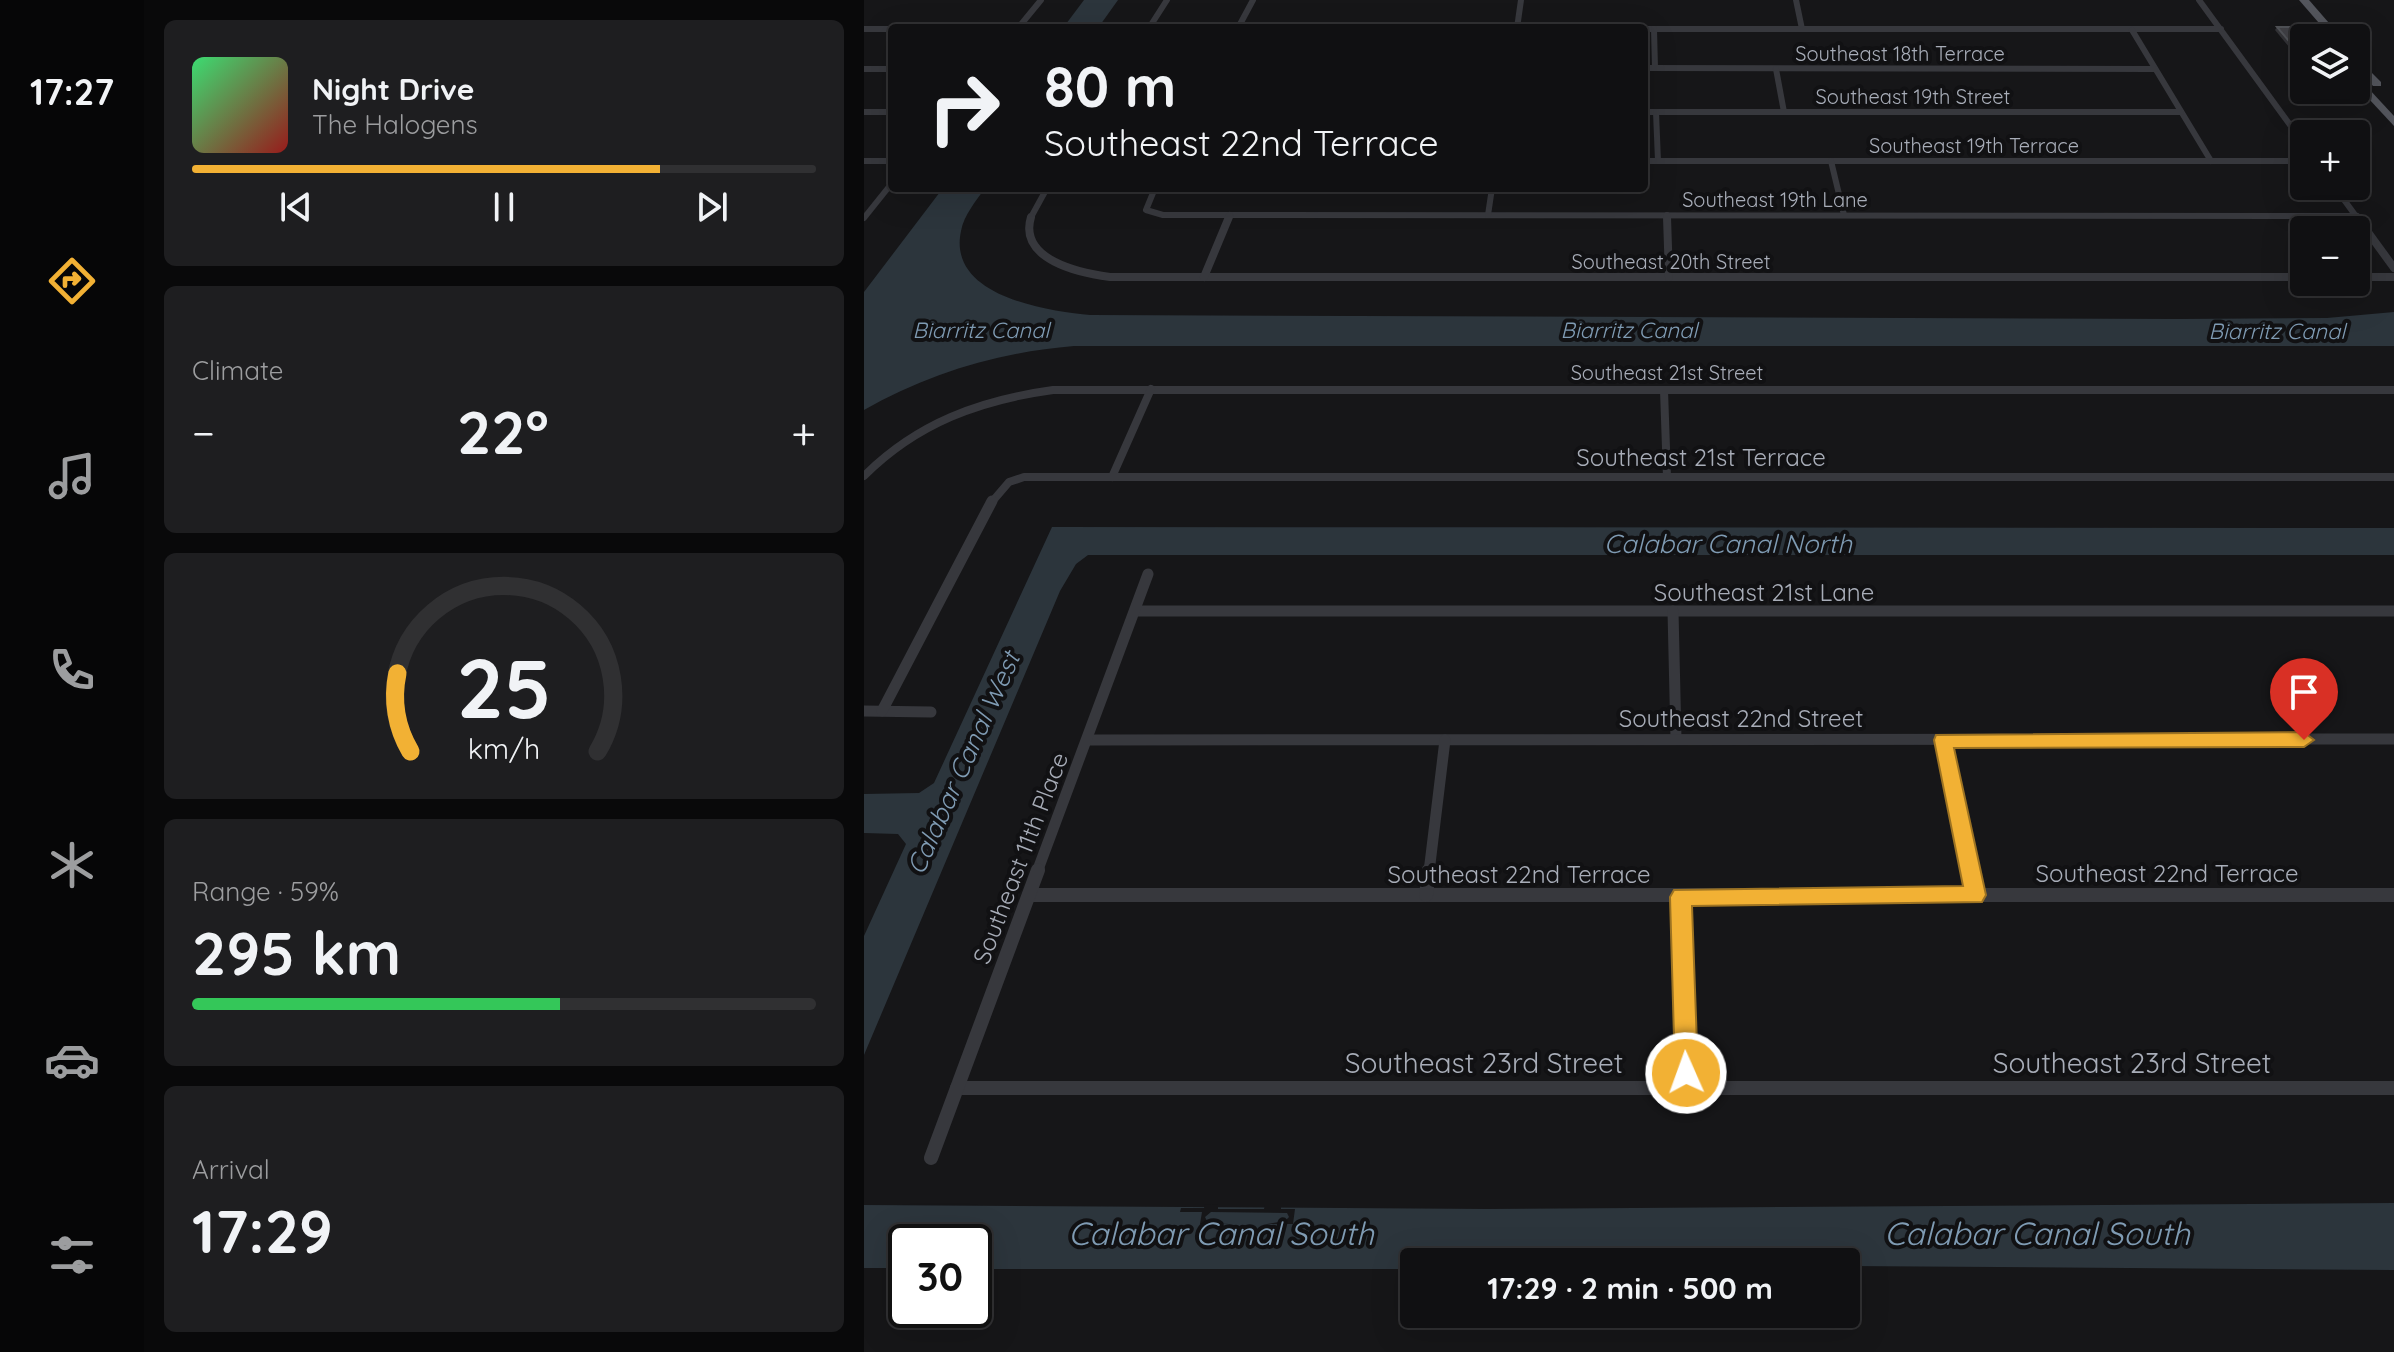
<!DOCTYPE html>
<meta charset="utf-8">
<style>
body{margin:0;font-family:Quicksand,sans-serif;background:#1e1e20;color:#f1f3f6;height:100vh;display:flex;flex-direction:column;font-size:30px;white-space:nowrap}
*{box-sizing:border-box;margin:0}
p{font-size:26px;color:#9c9d9f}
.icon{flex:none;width:44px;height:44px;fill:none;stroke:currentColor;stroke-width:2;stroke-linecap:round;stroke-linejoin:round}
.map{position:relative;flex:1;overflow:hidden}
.panel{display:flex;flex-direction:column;gap:20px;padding:20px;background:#09090a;width:720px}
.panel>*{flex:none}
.hud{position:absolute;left:24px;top:24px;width:760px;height:168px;border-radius:8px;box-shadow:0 8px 32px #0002,0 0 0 2px #303032;background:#101012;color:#f1f3f6;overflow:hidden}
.tools{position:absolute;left:1426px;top:24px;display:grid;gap:16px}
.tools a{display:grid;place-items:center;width:80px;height:80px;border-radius:8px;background:#101012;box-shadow:0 8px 32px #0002,0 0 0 2px #303032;font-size:40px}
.speed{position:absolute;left:24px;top:1224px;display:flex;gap:16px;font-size:40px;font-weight:700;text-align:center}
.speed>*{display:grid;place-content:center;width:104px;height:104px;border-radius:50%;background:#101012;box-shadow:0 8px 32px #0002,0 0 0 2px #303032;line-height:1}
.speed .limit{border:4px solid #111;border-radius:12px;background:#fff;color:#111}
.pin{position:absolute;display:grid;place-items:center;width:68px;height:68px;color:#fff;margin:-82px -34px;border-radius:50% 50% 50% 0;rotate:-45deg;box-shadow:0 0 8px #0007}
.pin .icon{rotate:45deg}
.me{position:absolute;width:88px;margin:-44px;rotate:358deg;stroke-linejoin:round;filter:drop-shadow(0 0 6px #0008)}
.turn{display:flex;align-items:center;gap:28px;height:168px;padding:0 24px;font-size:36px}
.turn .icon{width:104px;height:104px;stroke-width:2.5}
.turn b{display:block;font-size:56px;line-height:68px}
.big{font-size:60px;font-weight:700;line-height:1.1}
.panel .tile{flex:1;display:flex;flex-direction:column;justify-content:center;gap:12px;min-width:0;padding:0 28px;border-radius:12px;background:#1e1e20}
.panel .dial{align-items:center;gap:0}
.dial svg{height:208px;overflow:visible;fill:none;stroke:#303032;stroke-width:7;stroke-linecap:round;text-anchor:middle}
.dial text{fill:#f1f3f6;stroke:none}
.song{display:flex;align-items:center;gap:24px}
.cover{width:96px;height:96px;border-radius:12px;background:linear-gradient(135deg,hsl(140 70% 55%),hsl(0 70% 35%))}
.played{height:8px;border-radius:4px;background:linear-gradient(90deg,#f2b134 75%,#303032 75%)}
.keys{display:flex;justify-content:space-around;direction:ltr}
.heat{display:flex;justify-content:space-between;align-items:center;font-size:44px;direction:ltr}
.charge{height:12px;border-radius:6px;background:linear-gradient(90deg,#34c759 59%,#303032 0)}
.trip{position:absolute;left:536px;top:1248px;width:460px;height:80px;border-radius:8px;background:#101012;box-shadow:0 8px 32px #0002,0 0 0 2px #303032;font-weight:700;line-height:80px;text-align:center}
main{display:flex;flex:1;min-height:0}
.menu{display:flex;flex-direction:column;width:144px;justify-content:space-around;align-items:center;background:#060607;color:#9c9d9f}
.menu .icon{width:56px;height:56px}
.menu .selected{color:#f2b134}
.menu b{font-size:36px;color:#f1f3f6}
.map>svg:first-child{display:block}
</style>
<main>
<nav class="menu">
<b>17:27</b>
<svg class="icon selected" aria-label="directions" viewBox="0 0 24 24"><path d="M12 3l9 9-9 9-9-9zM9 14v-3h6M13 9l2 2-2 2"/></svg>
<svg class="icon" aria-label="music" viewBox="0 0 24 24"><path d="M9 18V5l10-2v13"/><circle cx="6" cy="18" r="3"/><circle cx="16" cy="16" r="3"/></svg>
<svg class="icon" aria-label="phone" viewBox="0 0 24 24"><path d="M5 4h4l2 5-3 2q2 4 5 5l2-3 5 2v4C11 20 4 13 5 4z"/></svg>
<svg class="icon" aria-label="climate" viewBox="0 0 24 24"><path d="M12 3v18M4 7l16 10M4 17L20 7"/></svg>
<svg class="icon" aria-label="car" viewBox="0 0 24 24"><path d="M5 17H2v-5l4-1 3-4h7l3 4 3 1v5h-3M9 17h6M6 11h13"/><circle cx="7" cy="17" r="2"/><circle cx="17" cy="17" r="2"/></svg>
<svg class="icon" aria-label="filters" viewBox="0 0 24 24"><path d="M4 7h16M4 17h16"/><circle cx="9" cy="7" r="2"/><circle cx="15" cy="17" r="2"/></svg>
</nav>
<section class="panel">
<div class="tile">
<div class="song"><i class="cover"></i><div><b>Night Drive</b><p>The Halogens</p></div></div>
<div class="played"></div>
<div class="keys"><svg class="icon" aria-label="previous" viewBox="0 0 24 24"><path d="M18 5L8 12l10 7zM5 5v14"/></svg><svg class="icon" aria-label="pause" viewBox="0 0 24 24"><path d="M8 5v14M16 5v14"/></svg><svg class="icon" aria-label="next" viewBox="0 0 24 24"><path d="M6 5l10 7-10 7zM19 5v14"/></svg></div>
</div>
<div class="tile"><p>Climate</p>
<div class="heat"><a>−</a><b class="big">22°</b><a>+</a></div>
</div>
<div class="tile dial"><svg viewBox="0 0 100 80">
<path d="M14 69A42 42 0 1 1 86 69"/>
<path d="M14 69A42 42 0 0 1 9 39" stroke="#f2b134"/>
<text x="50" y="56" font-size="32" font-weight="700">25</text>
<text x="50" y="72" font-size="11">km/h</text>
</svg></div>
<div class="tile"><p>Range · 59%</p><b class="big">295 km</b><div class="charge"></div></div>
<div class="tile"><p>Arrival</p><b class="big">17:29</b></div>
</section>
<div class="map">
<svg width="1530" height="1352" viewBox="0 0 1530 1352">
<rect width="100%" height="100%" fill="#161618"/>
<g fill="#2c353c">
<path d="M220,0H254L234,28H199Z"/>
<path d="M79,188H121C112,201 100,215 97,231C83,296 182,311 226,315L1315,319L1463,318L1530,312V346H210C136,352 65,373 0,410V292Z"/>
<path d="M188,527L1530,528V555H224L212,564L196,591L0,1055V936L42,844L34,834L0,833V794L55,793L70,783Z"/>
<path d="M1530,1203V1270L982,1266V1262H550V1269H110V1242H42V1268H0V1205L623,1209Z"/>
</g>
<path fill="#161618" d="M341,1204L354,1205V1209H400L401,1205H417V1209H431L429,1224H403L421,1221L425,1217L423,1213L347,1212L341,1217L344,1223L365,1224H336L338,1212H316L317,1208H340Z"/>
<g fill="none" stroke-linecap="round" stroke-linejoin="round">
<g stroke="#37383d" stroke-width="6">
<path d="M932,0L938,29"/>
<path d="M1335,0L1440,144"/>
<path d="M154,28L177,0"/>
<path d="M285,28L303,0"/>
<path d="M374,28L389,0"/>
<path d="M653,28L657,0"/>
<path d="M0,29H28"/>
<path d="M780,29H1357"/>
<path d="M790,29L791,68"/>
<path d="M1268,30L1347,161"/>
<path d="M780,68L1291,69"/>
<path d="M0,69H28"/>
<path d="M912,69L920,112"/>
<path d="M0,112H28"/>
<path d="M780,112H1317"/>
<path d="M792,112L794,161"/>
<path d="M0,161H28"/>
<path d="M780,161H1440"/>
<path d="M967,161L980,215"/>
<path d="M1470,186L1494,219"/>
<path d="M291,188L282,210L299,215L1491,216"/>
<path d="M624,215L628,188"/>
<path d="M803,215V219"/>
<path d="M0,218L28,183"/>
<path d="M166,219L183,188"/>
<path d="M364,219L366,215"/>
</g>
<g stroke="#37383d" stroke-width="8">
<path d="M167,217C154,260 216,273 246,277H1440"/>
<path d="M803,217L805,277"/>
<path d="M1493,217L1530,268"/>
<path d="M340,277L365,217"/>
<path d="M1492,277H1530"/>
<path d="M800,390L803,477"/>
<path d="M0,476C53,423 116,400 189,390H1530"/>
<path d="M248,477L287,389"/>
<path d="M127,503L145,482L160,477H1530"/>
</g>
<g stroke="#37383d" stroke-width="11">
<path d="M271,611H1530"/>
<path d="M809,611L812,739"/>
<path d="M0,711L67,712"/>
<path d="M18,711L128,501"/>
<path d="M224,740L1530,739"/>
<path d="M1079,740L1106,872"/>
<path d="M173,872L284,574"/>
<path d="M565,872L581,740"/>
</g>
<g stroke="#37383d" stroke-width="14">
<path d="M1106,870L1111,895"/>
<path d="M165,895H1530"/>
<path d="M562,895L565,870"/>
<path d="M817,897L823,1088"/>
<path d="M93,1088H1530"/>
<path d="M67,1158L174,870"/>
</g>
<g fill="#53555c" fill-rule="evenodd">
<path d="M1435,0H1445L1478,38H1468Z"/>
<path d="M1492,57L1517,82V86H1509L1492,66Z"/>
<path d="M1492,75L1530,116V126L1492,85Z"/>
</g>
</g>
<path fill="#323236" d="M1413,27L1440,42V65L1411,30Z"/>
<path fill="#3f3f44" stroke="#4f5156" stroke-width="2" d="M1413,27H1426L1440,42V59Z"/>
<path fill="#f2b134" stroke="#9d7322" stroke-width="2" d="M1440,732L1450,740L1440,747L1090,748L1122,895L1118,902L828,906L834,1073L830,1081L822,1085L814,1081L811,1073L806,897L810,890L1099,886L1070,740L1072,735Z"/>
<g text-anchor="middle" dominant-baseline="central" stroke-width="8" stroke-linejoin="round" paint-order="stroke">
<g font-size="20" fill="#a8adb8" stroke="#111113">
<text x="1036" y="53">Southeast 18th Terrace</text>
<text x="1049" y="96">Southeast 19th Street</text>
<text x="1110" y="145">Southeast 19th Terrace</text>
<text x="911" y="199">Southeast 19th Lane</text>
<text x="807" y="261">Southeast 20th Street</text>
<text x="803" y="372">Southeast 21st Street</text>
</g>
<g font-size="22" font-style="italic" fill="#7f9bb3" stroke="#111113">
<text x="117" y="330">Biarritz Canal</text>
<text x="765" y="330">Biarritz Canal</text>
<text x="1413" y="331">Biarritz Canal</text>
</g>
<g font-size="24" fill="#a8adb8" stroke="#111113">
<text x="837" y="457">Southeast 21st Terrace</text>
<text x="900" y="592">Southeast 21st Lane</text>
<text x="877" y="718">Southeast 22nd Street</text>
<text transform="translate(156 858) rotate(-69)">Southeast 11th Place</text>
<text x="1303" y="873">Southeast 22nd Terrace</text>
<text x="655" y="874">Southeast 22nd Terrace</text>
</g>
<g font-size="26" font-style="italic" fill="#7f9bb3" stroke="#111113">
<text x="864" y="543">Calabar Canal North</text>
<text transform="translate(99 763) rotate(-66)">Calabar Canal West</text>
</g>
<g font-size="28" fill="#a8adb8" stroke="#111113">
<text x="620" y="1062">Southeast 23rd Street</text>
<text x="1268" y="1062">Southeast 23rd Street</text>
</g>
<g font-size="32" font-style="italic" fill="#7f9bb3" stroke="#111113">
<text x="357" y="1233">Calabar Canal South</text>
<text x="1173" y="1233">Calabar Canal South</text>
</g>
</g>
</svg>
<div class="tools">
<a><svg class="icon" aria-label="layers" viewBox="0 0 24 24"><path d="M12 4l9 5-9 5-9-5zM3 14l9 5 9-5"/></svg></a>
<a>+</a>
<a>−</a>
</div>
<div class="speed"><div class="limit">30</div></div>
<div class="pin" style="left:1440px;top:740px;background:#d93025"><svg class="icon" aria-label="arrive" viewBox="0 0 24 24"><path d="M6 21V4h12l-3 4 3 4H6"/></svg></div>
<svg class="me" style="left:822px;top:1073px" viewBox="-20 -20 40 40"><circle r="17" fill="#f2b134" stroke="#fff" stroke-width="3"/><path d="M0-11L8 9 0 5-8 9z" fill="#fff"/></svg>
<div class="trip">17:29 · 2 min · 500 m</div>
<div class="hud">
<div class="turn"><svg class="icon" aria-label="right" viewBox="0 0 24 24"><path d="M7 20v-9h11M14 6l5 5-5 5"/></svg><div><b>80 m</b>Southeast 22nd Terrace</div></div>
</div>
</div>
</main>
